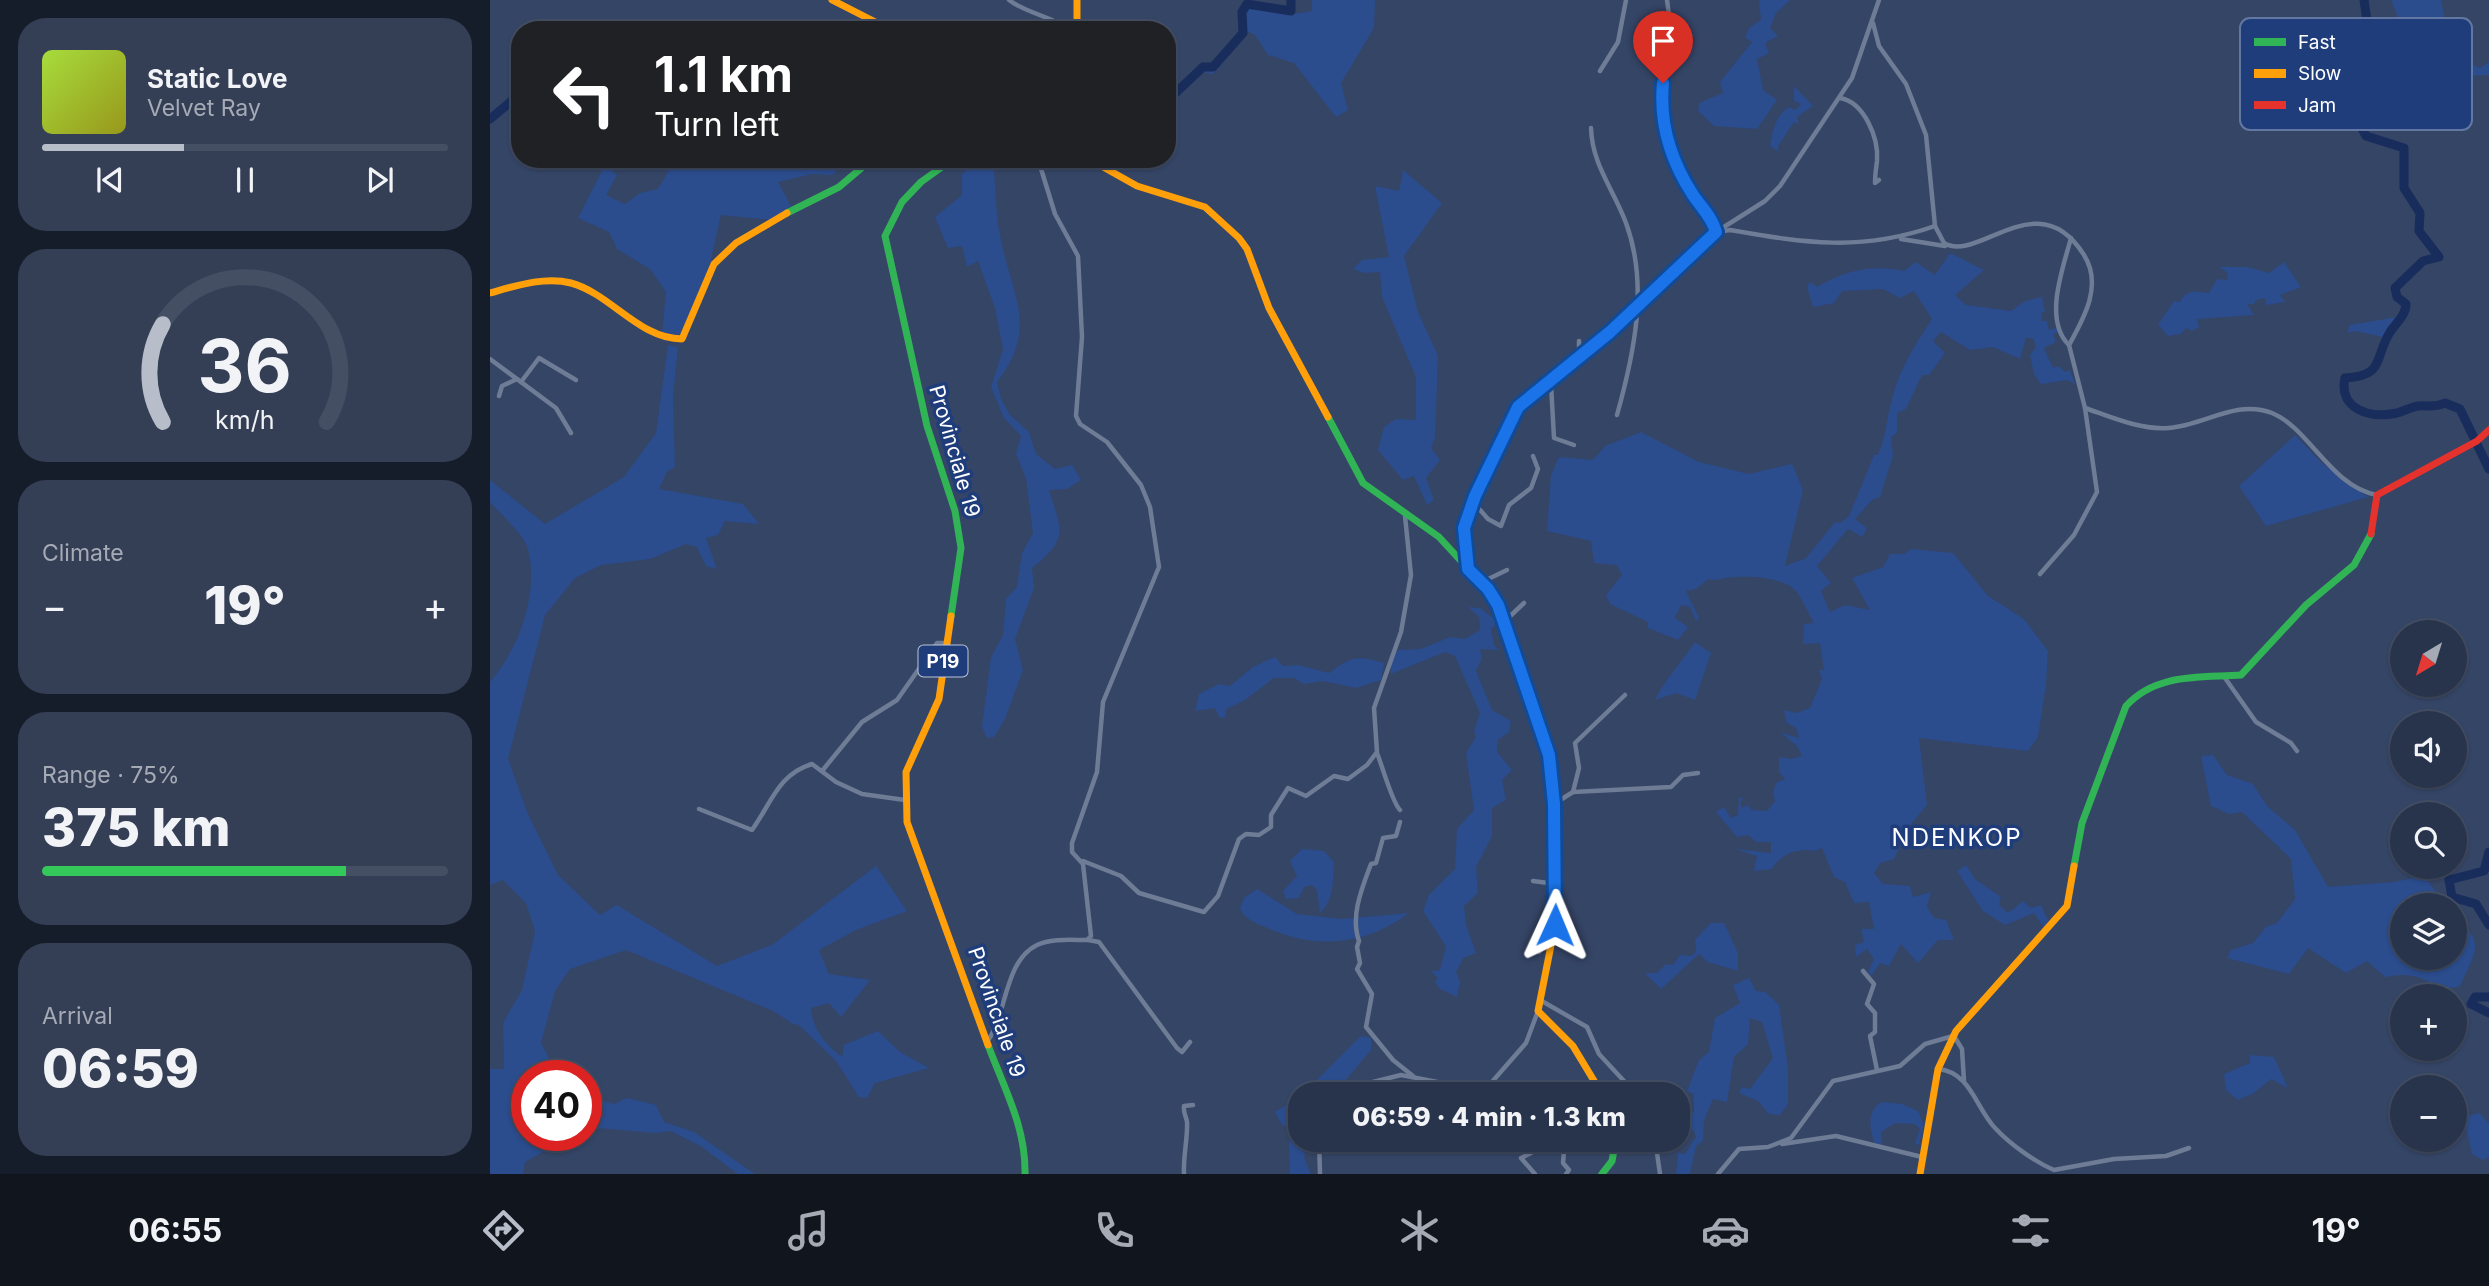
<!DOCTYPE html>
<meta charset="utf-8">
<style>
body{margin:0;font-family:Inter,sans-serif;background:#343f56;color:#f1f3f6;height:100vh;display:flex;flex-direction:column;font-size:26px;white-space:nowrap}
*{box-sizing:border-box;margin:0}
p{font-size:23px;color:#a5aab5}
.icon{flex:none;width:38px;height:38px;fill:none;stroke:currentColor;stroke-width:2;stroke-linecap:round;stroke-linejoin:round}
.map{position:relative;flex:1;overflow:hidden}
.details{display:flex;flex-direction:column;gap:18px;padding:18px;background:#161d2a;width:490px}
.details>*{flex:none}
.top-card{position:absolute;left:21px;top:21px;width:665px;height:147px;border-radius:28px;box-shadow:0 2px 5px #0004,0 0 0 2px #444f64;background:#202124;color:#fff;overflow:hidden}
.needle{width:46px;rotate:218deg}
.tools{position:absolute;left:1900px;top:620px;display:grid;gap:14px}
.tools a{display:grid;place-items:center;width:77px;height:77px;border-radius:50%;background:#28344c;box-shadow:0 2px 5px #0004,0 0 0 2px #444f64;font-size:35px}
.speed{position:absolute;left:21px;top:1060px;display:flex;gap:14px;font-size:35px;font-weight:700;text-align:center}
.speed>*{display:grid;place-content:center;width:91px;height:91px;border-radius:50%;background:#28344c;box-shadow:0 2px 5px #0004,0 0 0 2px #444f64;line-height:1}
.speed .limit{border:10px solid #d22;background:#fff;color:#111}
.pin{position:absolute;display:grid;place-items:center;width:60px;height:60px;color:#fff;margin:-72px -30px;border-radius:50% 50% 50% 0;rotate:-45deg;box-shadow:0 0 7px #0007}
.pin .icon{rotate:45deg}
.me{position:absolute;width:77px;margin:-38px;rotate:1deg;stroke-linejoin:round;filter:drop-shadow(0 0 5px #0008)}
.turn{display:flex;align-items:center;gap:24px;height:147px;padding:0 28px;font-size:32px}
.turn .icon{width:91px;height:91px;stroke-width:2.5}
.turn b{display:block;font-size:49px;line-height:60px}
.big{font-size:52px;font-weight:800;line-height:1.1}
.details .tile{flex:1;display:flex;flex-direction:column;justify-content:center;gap:10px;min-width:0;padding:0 24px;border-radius:28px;background:#343f56}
.details .dial{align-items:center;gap:0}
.dial svg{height:182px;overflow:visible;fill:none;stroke:#444f64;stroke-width:7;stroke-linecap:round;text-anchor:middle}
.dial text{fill:#f1f3f6;stroke:none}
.song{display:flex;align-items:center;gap:21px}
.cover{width:84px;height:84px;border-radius:10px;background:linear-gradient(135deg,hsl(80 70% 55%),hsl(60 70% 35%))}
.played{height:7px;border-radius:4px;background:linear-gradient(90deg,#b8bec9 35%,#444f64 35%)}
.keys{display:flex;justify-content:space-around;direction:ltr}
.heat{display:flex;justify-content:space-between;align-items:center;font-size:38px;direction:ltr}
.charge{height:10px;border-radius:5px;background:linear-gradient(90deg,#34c759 75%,#444f64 0)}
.trip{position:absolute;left:798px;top:1082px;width:402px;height:70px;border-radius:28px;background:#28344c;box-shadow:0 2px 5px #0004,0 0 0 2px #444f64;font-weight:800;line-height:70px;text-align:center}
.tab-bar{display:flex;height:112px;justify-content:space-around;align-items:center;background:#10151e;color:#a5aab5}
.tab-bar .icon{width:49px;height:49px}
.tab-bar .current{color:#b8bec9}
.tab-bar b{font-size:32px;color:#f1f3f6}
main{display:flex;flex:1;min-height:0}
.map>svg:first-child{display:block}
</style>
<main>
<section class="details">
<div class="tile">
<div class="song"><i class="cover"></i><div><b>Static Love</b><p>Velvet Ray</p></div></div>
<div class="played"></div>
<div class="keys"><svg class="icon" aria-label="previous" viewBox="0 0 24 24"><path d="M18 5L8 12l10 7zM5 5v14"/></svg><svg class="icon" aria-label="pause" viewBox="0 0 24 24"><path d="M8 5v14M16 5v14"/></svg><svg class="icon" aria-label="next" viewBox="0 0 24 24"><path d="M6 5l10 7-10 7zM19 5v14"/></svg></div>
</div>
<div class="tile dial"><svg viewBox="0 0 100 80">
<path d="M14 69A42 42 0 1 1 86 69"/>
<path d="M14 69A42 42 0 0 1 14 26" stroke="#b8bec9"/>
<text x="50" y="56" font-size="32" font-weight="700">36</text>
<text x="50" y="72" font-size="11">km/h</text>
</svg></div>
<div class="tile"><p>Climate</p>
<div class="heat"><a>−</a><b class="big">19°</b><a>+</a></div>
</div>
<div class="tile"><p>Range · 75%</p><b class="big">375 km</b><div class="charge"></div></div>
<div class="tile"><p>Arrival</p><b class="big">06:59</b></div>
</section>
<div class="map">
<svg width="1999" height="1174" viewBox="0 0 1999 1174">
<rect width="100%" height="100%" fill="#354566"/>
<g fill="#2b4c8d">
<path d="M822,0H885L884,28L851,83L858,110L846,117L804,63L778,55L765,35L756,31L755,13L761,7L804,14L822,11Z"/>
<path d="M1269,0H1300L1286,13L1280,28L1288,36L1275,43L1279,53L1267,59L1273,90L1287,100L1267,129L1224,126L1208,111L1209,103L1233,93L1230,82L1262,42L1255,38L1259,28L1271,20Z"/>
<path d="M1901,0H1951L1957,32L1953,53L1990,68L1999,62V75L1973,76L1958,81L1955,92L1974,109L1968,110L1949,96L1935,103L1917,104L1914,81L1926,72L1919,50L1927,43L1912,27Z"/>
<path d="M733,52L740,55L723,74L712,72L683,99L686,110L677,118V95L715,68L723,70L728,63L726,58Z"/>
<path d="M1304,86L1323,106L1307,117L1309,124L1304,122L1288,146L1289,152L1280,146C1283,130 1285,116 1299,107L1305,110L1311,104L1304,101Z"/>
<path d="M181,159H355L343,175L322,174L288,182L301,206L281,220L231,215L220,264L191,336L183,338L172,334L176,292L160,269L127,249L119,232L88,218L115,165L127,175L116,195L135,204L150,193L168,189L182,165Z"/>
<path d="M489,159H503C506,183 505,211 510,235C521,295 550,326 507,382L511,399L520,415L539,432L546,454L565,469L582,465L591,480L577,489L559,490C572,531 579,539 542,568L544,588L525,639L533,670L515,719L504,737L497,738L492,727L501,657L513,635L516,599L527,587L532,553L543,533L536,478L526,454L531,436L514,418L501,387L513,350L505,308L488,261L477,267L472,246L458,248L445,217L472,195V174Z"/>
<path d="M913,170L952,203L914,256L928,312L948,356L945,438L941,448L950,460L936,478L944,500L937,505L924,476L913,480L888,450L894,427L906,419L926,420V377L892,297L890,272L875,273L863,269L872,260L899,257L885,186L909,191Z"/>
<path d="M1460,253L1494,270L1465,295L1476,305L1521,311L1535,301L1552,297L1555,312L1551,313L1552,321H1557L1559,330L1567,328L1568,332L1563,334L1566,342L1554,348L1563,368L1569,366L1575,372L1580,370L1585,384L1577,380L1551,384L1544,374L1540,355L1546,347L1543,338H1536L1530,359L1503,347L1480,350L1451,332L1443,341L1455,353L1439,375H1432L1416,409L1407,413V433L1401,437L1403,456L1390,497L1382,500L1365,519L1377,528L1372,537L1358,529L1327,566L1341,583L1331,591L1340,612L1355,605L1380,610L1362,578L1393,567L1400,554H1414L1421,549L1463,553L1498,596L1534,619L1558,651L1556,684L1548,737L1538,751L1429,738L1437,805L1421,824L1404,859L1390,863L1384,873L1393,884L1420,886L1423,897L1441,892L1437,907L1444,918L1456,920L1464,940H1448L1428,963L1411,944L1399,966L1390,963L1381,976L1378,972L1384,959L1377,949L1366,957L1365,945L1374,942L1371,929H1384L1379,902L1364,903L1355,882L1344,877L1332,848L1325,851C1309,847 1290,854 1282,869L1264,871L1267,856L1245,849L1281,853V842H1266L1258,835L1247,837L1226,812L1234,807L1241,818L1248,815L1249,797L1253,798L1250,803L1252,808L1258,805L1262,810L1277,811L1285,801L1283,793L1286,783L1295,779L1289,772V757L1301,759L1312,756L1307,746L1290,732L1309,738L1306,728L1296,722L1294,710L1307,713L1320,708L1332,679L1329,670H1334L1330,643L1313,644L1314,624L1324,623C1320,616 1309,593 1305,590C1290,577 1262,576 1244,577C1234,577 1228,582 1218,579L1206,589L1196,591L1209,618L1206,621L1200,607L1191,605L1185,618L1198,627L1188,640L1158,628V622L1120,604L1116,595L1132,575L1127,565L1104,563L1101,541L1057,531L1061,475L1069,457L1103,460L1115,446L1151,432L1209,462L1259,474L1302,464L1313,490L1295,566L1316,558L1345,522L1350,523L1359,516L1384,455H1388C1395,439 1396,424 1400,407C1407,374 1423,347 1442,319L1424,291L1410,298L1393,289L1352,291L1344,303L1323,307L1317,287L1320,282L1327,287C1355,270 1382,264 1414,271L1426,262L1445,275Z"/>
<path d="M1794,262L1811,287L1790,295L1795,302L1776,305L1775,298L1766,300L1764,304H1757L1764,315L1707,319L1709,327L1702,331L1696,328L1691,334L1678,336L1668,325L1684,301L1690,302C1696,288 1707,292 1719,293L1727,279L1737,280L1738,273L1729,267H1757L1779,273Z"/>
<path d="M1907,317L1893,337L1865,331L1857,333L1860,325Z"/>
<path d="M178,345L188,347L183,396L185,467L177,472L169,489L253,504L269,524L235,521L228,535L216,538L227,569L216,566L207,547L196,544L160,559L111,565L85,578L55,615L18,759L38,814L68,875L110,915L127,905L227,966L282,945L386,866L417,911L366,930L329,950L339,974L380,980L351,1017L339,1003L321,1008C323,1030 335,1044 352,1057L354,1045L388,1031L410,1052L439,1068L385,1083L377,1098L369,1097L346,1061L309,1025L303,1024L283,1011L136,950L80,969L65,991L51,1043L68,1076H37V1136H54L53,1152L35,1162L33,1174H0V1069H14L13,1023L32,990L45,931L36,903L13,880L0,885V682C29,649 49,594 38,549C34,534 11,515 0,502V480L55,524L134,477L166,433Z"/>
<path d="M1805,435L1832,463L1878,497L1776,526L1749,486Z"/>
<path d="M978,607L990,608L1008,622L1001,629L1004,645L1009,650L990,649L992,659L986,671L1002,710L1021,721L1019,732L1008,740L1007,752L1022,770L1012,780L1016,800L1002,808V836L986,867L988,893L974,906L976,925L986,953L973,958L966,972L970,981L967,997L950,989L945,982L948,978L941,971L950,970L956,946L933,911L939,895L965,869L967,829L984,810L976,753L986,737L984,731L990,713L965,656L955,652L901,674V660L908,650L931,649L960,637L975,639L990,630L989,617Z"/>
<path d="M1205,642L1221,653L1205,700L1186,693L1165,700C1175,679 1192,662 1205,642Z"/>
<path d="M785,657L793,666L808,665L839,673C862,656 866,655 894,663L891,680L866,688L833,681L814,684L804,678H784L755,700L736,709L735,718L729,717L725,708L705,711L709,694L729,684L740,686L763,667Z"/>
<path d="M1723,755L1737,775L1763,784L1777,806L1805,830L1838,887L1904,882L1934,876L1956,905H1913V957H1965V915C1997,946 1985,951 1970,986L1953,990C1933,976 1919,972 1895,977L1877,961L1856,973L1818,948L1799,974L1737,958L1741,950L1763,943L1776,927L1787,923L1805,899L1801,859L1752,812L1739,814L1721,806L1711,756Z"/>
<path d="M812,849L834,851L844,862C843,881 844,900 830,913L827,890L822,885L814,887L809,898L796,899L793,891L807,876L800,861Z"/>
<path d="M1476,865L1485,879L1511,897L1509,905L1518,913L1533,901L1541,908L1551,905L1559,922L1553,927L1544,913L1515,925L1493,911L1467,871Z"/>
<path d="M767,889L807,914L852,919L919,913C876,946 824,950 775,927C764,922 756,920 750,909L754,898Z"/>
<path d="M1221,923H1234L1248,953V971L1218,962L1209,954L1171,989L1155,973H1167L1175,965L1184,964L1190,955L1201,956L1206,952L1205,940Z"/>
<path d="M1259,978L1266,991L1275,992L1289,1005L1298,1068V1104L1290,1115L1279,1114L1268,1101L1249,1093L1252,1087L1260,1089L1283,1058L1272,1022L1260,1018L1258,1044L1244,1057L1237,1102L1223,1099L1214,1121L1213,1141L1206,1146L1200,1174H1186L1188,1153L1195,1154L1206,1137L1204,1131L1197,1126L1204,1110V1094L1197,1091L1209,1060L1219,1052L1225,1018L1250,1003L1243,985Z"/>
<path d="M871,1036L881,1038V1050L844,1094H813Z"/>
<path d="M1760,1055L1784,1057L1798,1088L1781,1079L1764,1093L1748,1100L1736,1090L1734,1074L1760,1063Z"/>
<path d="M96,1096L124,1104L137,1098L166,1105L174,1122L204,1132L265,1174H248L212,1147L181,1131L166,1133L96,1127Z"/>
<path d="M810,1097V1139H818L814,1157L821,1174H800L799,1143L805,1126H793L785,1112Z"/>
<path d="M1392,1102L1412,1104L1428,1111L1434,1125L1429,1145L1425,1143L1430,1129L1425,1124L1405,1123L1391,1132L1392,1145L1384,1142C1380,1127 1376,1111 1392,1102Z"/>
<path d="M1989,1113L1999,1123V1157L1993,1160L1982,1154L1974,1117Z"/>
</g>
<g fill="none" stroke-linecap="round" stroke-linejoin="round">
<g stroke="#182d5c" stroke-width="9">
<path d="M1874,0L1879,34L1874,58L1864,74L1863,112L1876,136L1914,148V188L1930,213L1929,231L1949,257L1933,261L1905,288L1907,297L1916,304C1916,315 1906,323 1900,332C1884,358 1895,376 1855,378C1848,409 1880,419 1907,413C1914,411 1921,407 1928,406C1939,405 1944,408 1955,403L1970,409L1999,469"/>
<path d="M677,101L713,67H723L753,33L752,12L757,4L801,11V0"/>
<path d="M0,119L30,94"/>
<path d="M1999,852L1994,871L1959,880L1962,897L1986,904L1999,925"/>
<path d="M1999,997H1985L1981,1004L1999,1013"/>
</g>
<g stroke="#6f7c95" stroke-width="4.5">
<path d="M519,0C537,14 561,15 577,30"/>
<path d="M1177,0L1183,45L1172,88L1176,142L1201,192L1222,220L1226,232"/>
<path d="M1383,23L1389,46L1416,84L1436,135L1445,226"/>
<path d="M1110,71L1128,42L1136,0"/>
<path d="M1350,98C1374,102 1389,138 1387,161C1386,169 1385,175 1385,183L1389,180"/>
<path d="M1101,128C1102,165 1124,190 1136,223C1159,285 1144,354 1127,415"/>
<path d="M1226,232L1240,230C1315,243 1371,252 1445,226L1454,243C1488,264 1548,181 1594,255C1613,285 1594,318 1579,345L1595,408C1621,417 1650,430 1678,428C1714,426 1745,399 1782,413C1819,428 1841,487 1887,495"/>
<path d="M1411,239L1455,246"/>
<path d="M1089,341V358"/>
<path d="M1579,345C1553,320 1573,268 1581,238"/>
<path d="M0,359L66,408L81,433"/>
<path d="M31,382L49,358L86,380"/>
<path d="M1061,384L1064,438L1084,445"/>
<path d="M9,396L12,386L27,379"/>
<path d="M984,503L998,519L1011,526L1019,505L1041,488L1048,469L1043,456"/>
<path d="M978,568L974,539L977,518L1028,406L1120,333L1226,232L1275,201L1290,186L1362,78L1389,0"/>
<path d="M1550,574L1584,535L1607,492L1595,408"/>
<path d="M992,582L1017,570"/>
<path d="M1015,621L1034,603"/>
<path d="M1735,678L1766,722L1801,743L1807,751"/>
<path d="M887,753C893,768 902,802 910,810"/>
<path d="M332,771L372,722L407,700L447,643H455"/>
<path d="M1083,792L1089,768L1085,743L1135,695"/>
<path d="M1064,804L1083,792L1181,787L1193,775L1208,773"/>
<path d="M209,809L262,830C281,804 288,774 322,764L346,782L372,794L415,800"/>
<path d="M910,822L906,836L893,838L886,863L881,864C872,888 860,916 869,941L867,947L870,963L867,969L882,994L876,1027L903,1060L923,1076"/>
<path d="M593,861L631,876L649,893L714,912L728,896L749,839L756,834L769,835L781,827V815L798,788L816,796L844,776L858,779L877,765L887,752L884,708L911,632L921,575L915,516"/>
<path d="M1043,881L1066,884"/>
<path d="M598,940L609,942L687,1048L692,1052L700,1042"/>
<path d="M1049,952L1062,937"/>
<path d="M1373,971L1384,984L1377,1004L1385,1013V1032L1380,1036L1387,1070"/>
<path d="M1050,1000L1097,1027L1109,1054L1146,1094"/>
<path d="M1464,1036L1472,1049L1474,1081"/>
<path d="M497,1042C517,1015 514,961 547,945C561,938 582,940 597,940L601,936L593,864L582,852V843L607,772L613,702L669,567L660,507L651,485L617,442L590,424L586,416L592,337L588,256L565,214L548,159"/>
<path d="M1448,1069C1481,1072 1486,1109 1506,1129C1520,1144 1545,1162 1564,1170L1624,1159L1676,1156L1699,1148"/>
<path d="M860,1094L879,1083L911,1075L994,1091L1036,1043L1048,1011"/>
<path d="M829,1139L830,1174"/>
<path d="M1036,1139L1041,1153L1031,1158L1045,1174"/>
<path d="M1165,1139L1170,1174"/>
<path d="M1292,1144L1346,1136L1432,1157"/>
<path d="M1074,1151L1073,1163L1079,1170L1076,1174"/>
<path d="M694,1174C693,1157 698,1136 697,1122C696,1116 693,1113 694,1106L703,1105"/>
<path d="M1228,1174L1249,1149L1278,1147L1301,1138L1343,1081L1410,1066L1435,1044L1463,1036"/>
</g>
<g stroke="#30b455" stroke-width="7">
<path d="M297,213L349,187L382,159"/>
<path d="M838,417L873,483L949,537L1005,598L1057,745L1062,784"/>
<path d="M461,616L471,548L465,511L437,426L395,236L412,202L431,182L463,159"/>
<path d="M1584,866L1592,823L1636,706C1666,673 1709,678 1751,675L1816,605L1864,565L1881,534"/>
<path d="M498,1045C514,1088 536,1127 535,1174"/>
<path d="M1112,1174L1122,1161L1126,1139"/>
</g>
<g stroke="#ff9f0a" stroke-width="7">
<path d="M342,0L401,30"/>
<path d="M587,0V30"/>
<path d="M599,159L647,186L715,207L749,238L757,249L779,308L838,417"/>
<path d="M0,293C25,286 55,276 81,283C121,294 149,339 192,339L224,264L246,243L297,213"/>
<path d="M461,616L449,699L416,772L417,822L498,1045"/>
<path d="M1062,784L1065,925L1048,1011L1083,1046L1112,1094"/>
<path d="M1430,1174L1448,1069L1466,1031L1577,906L1584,866"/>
</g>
<path stroke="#e5322d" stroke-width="7" d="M1881,534L1887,495L1987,441L1999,430"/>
</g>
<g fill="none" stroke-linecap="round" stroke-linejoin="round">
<defs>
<path id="route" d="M1065,925L1064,804L1059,755L1008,605L998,589L978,569L974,528L985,496L1028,407L1120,332L1226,232C1222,217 1211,207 1203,195C1181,161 1169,124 1173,83"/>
</defs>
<use href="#route" stroke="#114b97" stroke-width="18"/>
<use href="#route" stroke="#1a73e8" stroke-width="12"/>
</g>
<g text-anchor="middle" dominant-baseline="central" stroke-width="7" stroke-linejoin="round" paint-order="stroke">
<rect fill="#203d7b" stroke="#bcc5d7" stroke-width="2" x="428.5" y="645.5" width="49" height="31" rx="5"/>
<g font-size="19" font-weight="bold" fill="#fff">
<text x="453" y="661">P19</text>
</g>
<g font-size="21" fill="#fff" stroke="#203d7b">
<text transform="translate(465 451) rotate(74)">Provinciale 19</text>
<text transform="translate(507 1012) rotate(71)">Provinciale 19</text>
</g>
<g font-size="24" letter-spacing="2" fill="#fff" stroke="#203d7b">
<text x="1467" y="837">NDENKOP</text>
</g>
</g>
<rect x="1750" y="18" width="232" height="112" rx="10" fill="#203d7b" stroke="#6377a3" stroke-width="2"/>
<rect x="1764" y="38" width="32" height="8" fill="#30b455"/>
<rect x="1764" y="69" width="32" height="9" fill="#ff9f0a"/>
<rect x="1764" y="101" width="32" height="8" fill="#e5322d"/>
<g font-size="19" fill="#fff">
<text x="1808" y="49">Fast</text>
<text x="1808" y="80">Slow</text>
<text x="1808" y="112">Jam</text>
</g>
</svg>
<div class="tools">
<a><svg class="needle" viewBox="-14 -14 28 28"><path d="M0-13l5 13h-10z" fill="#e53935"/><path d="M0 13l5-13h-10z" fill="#a5aab5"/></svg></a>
<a><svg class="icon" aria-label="sound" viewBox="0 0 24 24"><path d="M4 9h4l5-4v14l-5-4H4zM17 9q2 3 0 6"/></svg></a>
<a><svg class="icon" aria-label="search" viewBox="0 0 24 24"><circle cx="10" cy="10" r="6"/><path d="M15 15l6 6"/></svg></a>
<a><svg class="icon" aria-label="layers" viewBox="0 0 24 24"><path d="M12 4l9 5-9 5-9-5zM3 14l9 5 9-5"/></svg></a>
<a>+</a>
<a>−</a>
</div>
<div class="speed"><div class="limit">40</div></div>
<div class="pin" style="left:1173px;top:83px;background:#d93025"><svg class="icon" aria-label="arrive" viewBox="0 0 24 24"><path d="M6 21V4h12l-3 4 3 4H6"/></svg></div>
<svg class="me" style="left:1065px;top:925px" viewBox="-20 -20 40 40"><path d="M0-17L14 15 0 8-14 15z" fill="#1a73e8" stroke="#fff" stroke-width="4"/></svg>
<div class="trip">06:59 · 4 min · 1.3 km</div>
<div class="top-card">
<div class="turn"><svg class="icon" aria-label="left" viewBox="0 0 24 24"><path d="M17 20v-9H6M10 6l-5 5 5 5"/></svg><div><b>1.1 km</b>Turn left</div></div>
</div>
</div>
</main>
<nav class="tab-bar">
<b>06:55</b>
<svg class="icon current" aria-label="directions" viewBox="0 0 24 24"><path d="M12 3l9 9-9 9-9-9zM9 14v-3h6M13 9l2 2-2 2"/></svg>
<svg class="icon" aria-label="music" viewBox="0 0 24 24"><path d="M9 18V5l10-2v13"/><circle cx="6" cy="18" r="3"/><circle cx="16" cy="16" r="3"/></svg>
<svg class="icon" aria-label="phone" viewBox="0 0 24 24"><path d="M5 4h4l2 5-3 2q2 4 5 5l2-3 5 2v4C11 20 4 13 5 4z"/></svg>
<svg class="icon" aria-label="climate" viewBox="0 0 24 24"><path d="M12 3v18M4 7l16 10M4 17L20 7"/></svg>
<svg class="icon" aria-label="car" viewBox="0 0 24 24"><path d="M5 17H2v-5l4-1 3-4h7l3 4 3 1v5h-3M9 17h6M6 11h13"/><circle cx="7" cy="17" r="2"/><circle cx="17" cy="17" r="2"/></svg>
<svg class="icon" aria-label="filters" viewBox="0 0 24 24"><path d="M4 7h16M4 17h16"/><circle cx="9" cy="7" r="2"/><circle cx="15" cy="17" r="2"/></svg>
<b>19°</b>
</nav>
